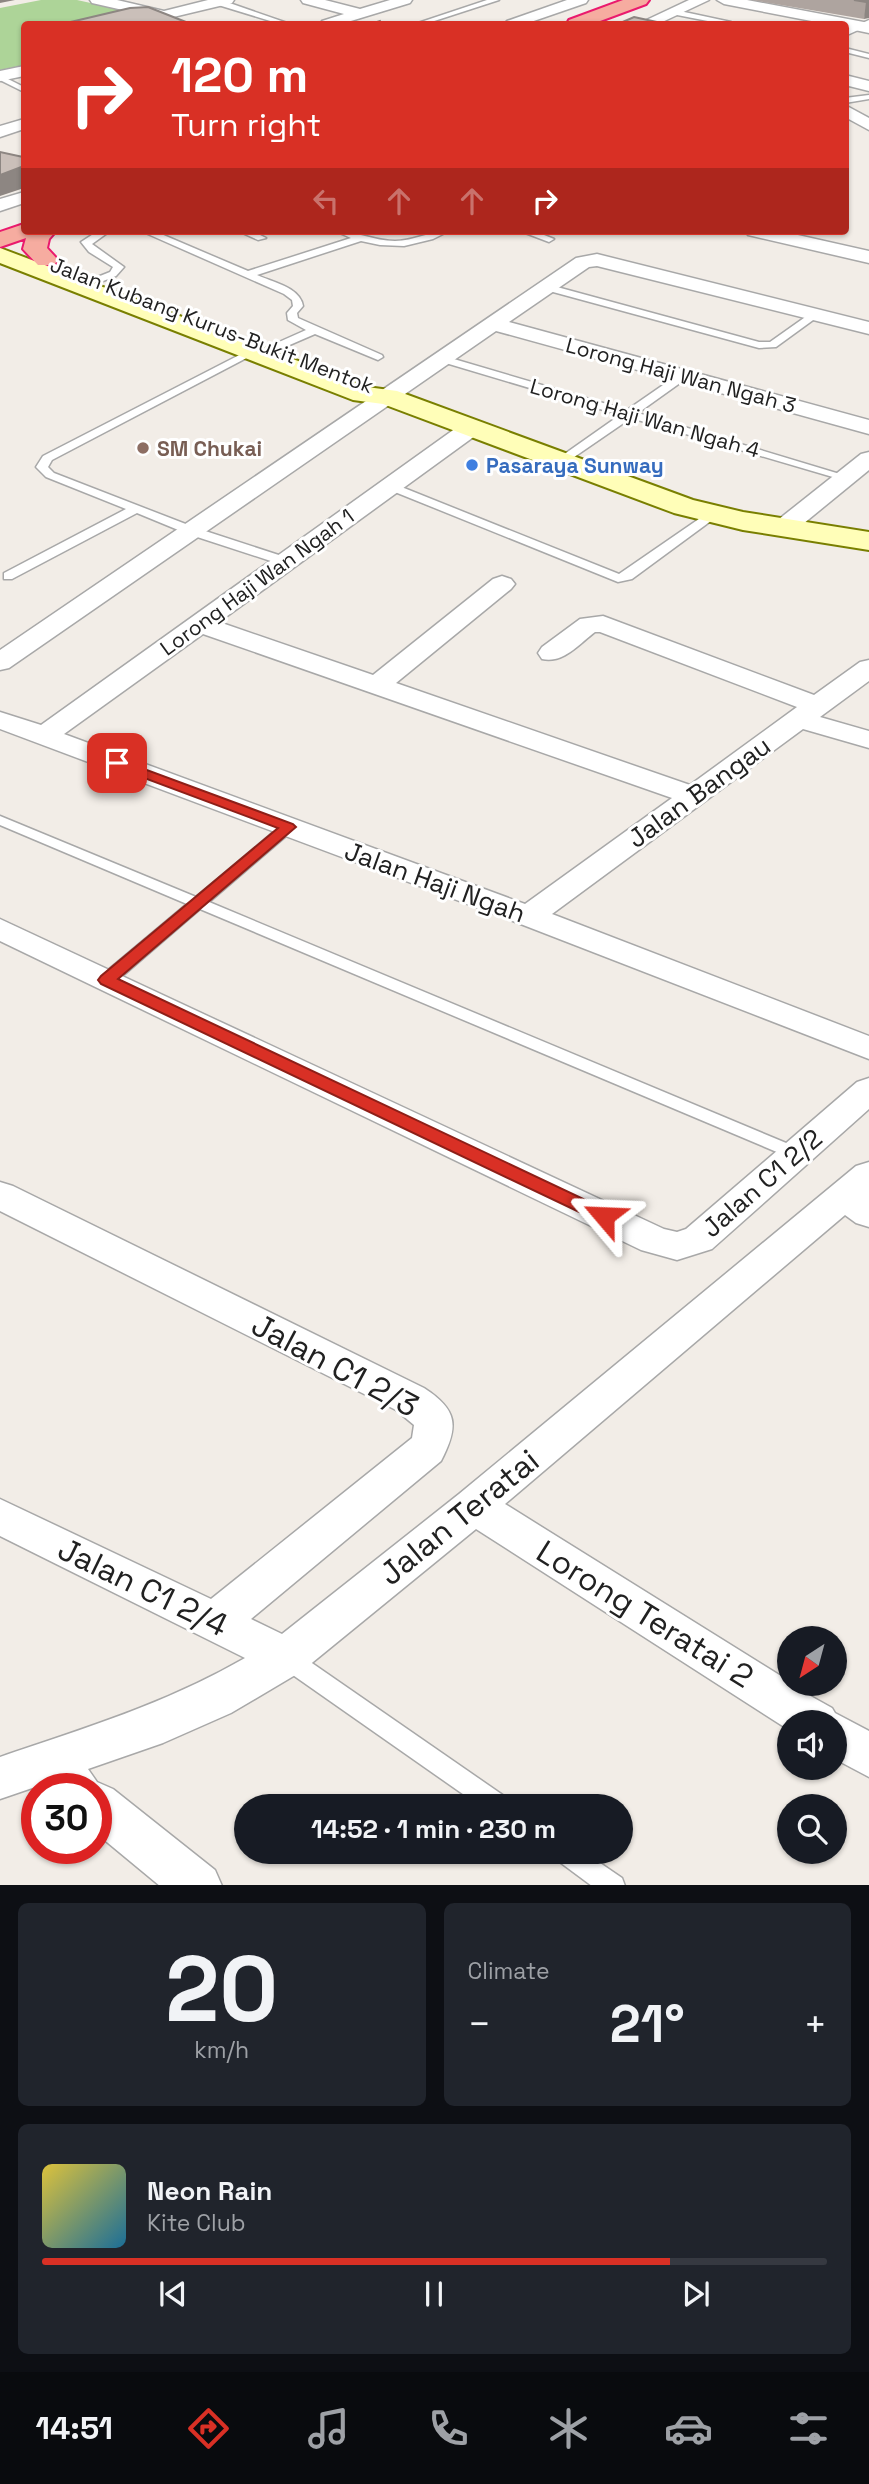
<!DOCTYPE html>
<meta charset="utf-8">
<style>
body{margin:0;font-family:"Space Grotesk",sans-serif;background:#20242c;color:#f1f3f6;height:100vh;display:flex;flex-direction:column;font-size:26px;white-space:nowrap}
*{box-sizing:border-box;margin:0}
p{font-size:23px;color:#9ea1a6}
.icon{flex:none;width:38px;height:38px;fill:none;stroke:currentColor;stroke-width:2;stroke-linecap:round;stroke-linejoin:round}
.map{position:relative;height:1885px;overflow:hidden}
.drawer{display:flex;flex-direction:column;gap:18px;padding:18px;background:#0d0f14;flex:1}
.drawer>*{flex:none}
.guide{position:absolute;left:21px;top:21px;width:828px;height:214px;border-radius:7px;box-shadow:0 2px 5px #0004;background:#d93025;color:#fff;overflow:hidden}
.needle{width:46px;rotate:216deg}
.tools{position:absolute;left:777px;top:1626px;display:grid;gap:14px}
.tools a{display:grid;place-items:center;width:70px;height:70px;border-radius:50%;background:#171b24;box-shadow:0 2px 5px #0004;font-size:35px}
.speed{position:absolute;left:21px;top:1773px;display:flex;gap:14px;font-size:35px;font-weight:700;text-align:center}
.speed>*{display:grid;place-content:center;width:91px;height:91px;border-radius:50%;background:#171b24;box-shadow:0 2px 5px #0004;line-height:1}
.speed .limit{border:10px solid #d22;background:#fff;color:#111}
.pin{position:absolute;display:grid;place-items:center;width:60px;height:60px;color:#fff;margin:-30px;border-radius:14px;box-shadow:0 4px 10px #0006}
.me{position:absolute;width:77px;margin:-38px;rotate:296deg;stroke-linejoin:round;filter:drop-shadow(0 0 5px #0008)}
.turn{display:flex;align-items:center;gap:24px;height:147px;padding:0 35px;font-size:32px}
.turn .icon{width:91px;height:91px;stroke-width:2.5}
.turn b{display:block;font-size:49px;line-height:60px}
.lanes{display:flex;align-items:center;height:66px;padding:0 35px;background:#0003;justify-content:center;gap:35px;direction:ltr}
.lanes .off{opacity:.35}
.big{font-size:52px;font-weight:700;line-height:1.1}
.drawer .tile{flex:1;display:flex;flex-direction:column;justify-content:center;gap:10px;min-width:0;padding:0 24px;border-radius:10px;background:#20242c}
.drawer .dial{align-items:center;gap:0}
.dial b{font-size:91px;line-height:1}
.song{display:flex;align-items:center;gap:21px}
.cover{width:84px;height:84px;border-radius:10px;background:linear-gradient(135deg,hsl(50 70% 55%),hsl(200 70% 35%))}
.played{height:7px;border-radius:4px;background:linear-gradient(90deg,#d93025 80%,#363941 80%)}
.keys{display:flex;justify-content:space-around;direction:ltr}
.heat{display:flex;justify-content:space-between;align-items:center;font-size:38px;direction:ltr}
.drawer .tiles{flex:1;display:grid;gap:18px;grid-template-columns:1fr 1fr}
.tile:last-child{grid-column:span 2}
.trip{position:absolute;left:234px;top:1794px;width:399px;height:70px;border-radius:35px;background:#171b24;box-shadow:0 2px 5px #0004;font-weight:700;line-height:70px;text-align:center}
.menu{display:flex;height:112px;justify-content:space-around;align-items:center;background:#090b0e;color:#9ea1a6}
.menu .icon{width:49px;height:49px}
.menu .current{color:#d93025}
.menu b{font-size:32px;color:#f1f3f6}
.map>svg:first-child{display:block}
</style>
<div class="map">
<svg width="869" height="1886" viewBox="0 0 869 1886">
<rect width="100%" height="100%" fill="#f2ede7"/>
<path fill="#add498" d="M41,0H77L145,15L105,24H24V65L0,70V8Z"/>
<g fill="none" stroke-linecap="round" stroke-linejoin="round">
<defs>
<g id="service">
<path d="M215,0H221L290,24H280L215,4Z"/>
<path d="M487,0H499L425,24H415Z"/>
<path d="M675,10L731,22L735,24H723L672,14Z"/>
<path d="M869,20V25L845,36V31Z"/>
<path d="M845,48L869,54V58L845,52Z"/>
<path d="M0,75L24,87V92L0,80Z"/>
<path d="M869,95V99L845,103V98Z"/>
<path d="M98,231H110L92,244L124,267L116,276L98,283L93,280L95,278L110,272L113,267L89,252L81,242Z"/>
<path d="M141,231H154L248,271L351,238L335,231C356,231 374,241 395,241C414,241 430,231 449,231L433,239L404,246L380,245L361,241L257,275C272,282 300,287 303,306L297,313L298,318L382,355L383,357L378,360L315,334L278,350H270V346L306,330L288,320L287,313L293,306L292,300L284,294Z"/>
<path d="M238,231H252L266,238L258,240Z"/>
<path d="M520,231H534L554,239L549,242Z"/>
<path d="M546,284L759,342H770L811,313L820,315L776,347L759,348L542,289V285Z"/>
<path d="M249,350L258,352L52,460L48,467L54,473L196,528L288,558V564H280L188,534L137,513L12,579H4V573L126,509L46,477L36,467L43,456Z"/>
<path d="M439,357H447L627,410L679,374H687V378L638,413L853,478L847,481L843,480L631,418L564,464H556V460L620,415L439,361Z"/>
<path d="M389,482L619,574L709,512L713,511L719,515L632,579L618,582L385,488V484Z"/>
<path d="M0,816L196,897L283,824H293L295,827L293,830L209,902L803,1150L806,1154L803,1158H791L200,909L113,984H101L99,980L101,976L187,904L0,825Z"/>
<path d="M288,1649L296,1652L507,1798L511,1806H480L280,1666L277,1659L280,1652Z"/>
<path d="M553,1852H584L622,1878L625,1886H592L557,1860Z"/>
</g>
<g id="minor">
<path d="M90,0H117L164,11L208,0H234L232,3L144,24H120L122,21L145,15L92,3Z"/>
<path d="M301,0H325L360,9L390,0H412L410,3L341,24H320L322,21L344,14L303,3Z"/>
<path d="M567,0H588L586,3L525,24H504L507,21Z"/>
<path d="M689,0H709L658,24H638Z"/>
<path d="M717,0H747L869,23V33L845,28V24H827L724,4Z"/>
<path d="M24,66V76L0,81V71Z"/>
<path d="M845,75L869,81V91L845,85Z"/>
<path d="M845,105L869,118V130L845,117Z"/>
<path d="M24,119V129L0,137V126Z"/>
<path d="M24,192V203L0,211V199Z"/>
<path d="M746,231H780L869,251V263L748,235Z"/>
<path d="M597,254L869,322V334L597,266L589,267L509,322L869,420V434L496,331L9,668L0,670V650L576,258Z"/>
<path d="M471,421L479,423L482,428L479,433L219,622L373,675L493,579L502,576L511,579L515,584L511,589L396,683L690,785L797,707L600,632H595C579,644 563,664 542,659L538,653L542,647L580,619L603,616L814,695L860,662L869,660V681L820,717L869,731V748L803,729L552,914L869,1036V1059L518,923L0,729V712L41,725L463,423ZM203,634L672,798L525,904L64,734Z"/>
<path d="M869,452V470L792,533L783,535L774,533L771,528L774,523L861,454Z"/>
<path d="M0,919L664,1229L677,1232L686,1229L857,1082L869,1078V1109L712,1249L677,1260L641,1250L0,941Z"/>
<path d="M869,1162V1227L856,1223L845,1215L505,1504L789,1681V1684L832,1708L835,1713L869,1731V1777L835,1759V1722H789V1730L476,1529L302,1671L231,1713L163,1743L88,1769L97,1782L113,1789L215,1870L222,1886H160L96,1833V1788L38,1786L0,1799V1757C85,1728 165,1704 245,1658L0,1536V1499L211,1599L412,1438L414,1425L396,1410L0,1211V1182L13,1186L424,1388C458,1410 459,1426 441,1461L251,1619L282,1634L459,1494L856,1166Z"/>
</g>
<path id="secondary" d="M0,248L367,387L397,391L693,500L743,512L869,532V550L743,530L674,513L383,404L353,400L0,263Z"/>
<g id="trunk">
<path d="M623,0H649L646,4L592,24H567L569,20Z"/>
<path d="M24,224V231H56L49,239L47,248L58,260L54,265H38L23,249L26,238L0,247V232Z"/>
</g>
</defs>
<use href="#service" stroke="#a8a8a8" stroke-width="3"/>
<use href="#minor" stroke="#a8a8a8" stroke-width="3"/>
<use href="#secondary" stroke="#797f00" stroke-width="4"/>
<use href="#trunk" stroke="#ea1a6d" stroke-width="4"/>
<use href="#service" fill="#fff" fill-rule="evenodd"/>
<use href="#minor" fill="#fff" fill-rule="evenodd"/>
<use href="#secondary" fill="#fffeb8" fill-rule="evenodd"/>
<use href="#trunk" fill="#f6aca0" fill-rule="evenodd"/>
</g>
<path fill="#aea49f" d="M752,0H869L864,19Z"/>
<g fill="#8d8682">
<path d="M0,0H15L0,3Z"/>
<path d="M869,1V18L864,19L866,2Z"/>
<path d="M24,166V188L0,196V175Z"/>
</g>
<g fill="#cabfb9" stroke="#8d8682" stroke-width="2">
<path d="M854,0H869V1L866,2Z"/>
<path d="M148,7L191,24H62L130,8Z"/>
<path d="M634,17L666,24H618Z"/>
<path d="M380,21L382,24H371Z"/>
<path d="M24,142V166L0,175V152L23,157Z"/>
</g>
<path fill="#d93025" stroke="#8d1f18" stroke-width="2" d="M117,759L293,824L296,827L118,979L611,1212L614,1216L611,1221H598L101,984L98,980L101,976L278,828L112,766L110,763Z"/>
<circle fill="#8d6e63" stroke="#fff" stroke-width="2.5" cx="143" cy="448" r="7"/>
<circle fill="#3f7fe0" stroke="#fff" stroke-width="2.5" cx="472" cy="465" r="7"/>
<g text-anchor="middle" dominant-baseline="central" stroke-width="6" stroke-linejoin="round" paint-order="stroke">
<g font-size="21" fill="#212121" stroke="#fff">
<text transform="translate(212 325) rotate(21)">Jalan Kubang Kurus-Bukit Mentok</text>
<text transform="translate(681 375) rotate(15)">Lorong Haji Wan Ngah 3</text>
<text transform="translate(645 418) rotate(16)">Lorong Haji Wan Ngah 4</text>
<text transform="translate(257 582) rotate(-36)">Lorong Haji Wan Ngah 1</text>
</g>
<g font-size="21" font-weight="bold" fill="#785e54" stroke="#fff" text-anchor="start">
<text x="157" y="448">SM Chukai</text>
</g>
<g font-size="21" font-weight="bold" fill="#366cbe" stroke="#fff" text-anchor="start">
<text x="486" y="465">Pasaraya Sunway</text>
</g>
<g font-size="26" fill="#212121" stroke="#fff">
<text transform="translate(699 792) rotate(-36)">Jalan Bangau</text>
<text transform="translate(435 882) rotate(20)">Jalan Haji Ngah</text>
<text transform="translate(762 1183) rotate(-41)">Jalan C1 2/2</text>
</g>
<g font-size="32" fill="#212121" stroke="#fff">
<text transform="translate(335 1365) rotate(28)">Jalan C1 2/3</text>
<text transform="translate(459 1517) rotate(-39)">Jalan Teratai</text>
<text transform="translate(143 1587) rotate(26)">Jalan C1 2/4</text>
<text transform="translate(645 1614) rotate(32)">Lorong Teratai 2</text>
</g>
</g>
</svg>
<div class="tools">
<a><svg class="needle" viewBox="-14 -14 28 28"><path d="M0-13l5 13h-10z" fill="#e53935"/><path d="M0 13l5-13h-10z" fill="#9ea1a6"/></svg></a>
<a><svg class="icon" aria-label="sound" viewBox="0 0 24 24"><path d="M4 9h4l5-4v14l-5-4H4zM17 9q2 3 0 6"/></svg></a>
<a><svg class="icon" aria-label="search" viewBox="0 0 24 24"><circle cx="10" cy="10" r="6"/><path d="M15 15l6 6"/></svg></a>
</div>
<div class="speed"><div class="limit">30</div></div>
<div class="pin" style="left:117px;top:763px;background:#d93025"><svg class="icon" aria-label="arrive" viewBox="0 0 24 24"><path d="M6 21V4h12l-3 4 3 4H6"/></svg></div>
<svg class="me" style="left:604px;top:1216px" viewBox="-20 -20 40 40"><path d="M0-17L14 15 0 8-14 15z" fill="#d93025" stroke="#fff" stroke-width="4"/></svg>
<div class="trip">14:52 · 1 min · 230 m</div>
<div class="guide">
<div class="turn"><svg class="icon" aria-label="right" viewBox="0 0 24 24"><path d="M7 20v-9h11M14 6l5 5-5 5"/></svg><div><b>120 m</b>Turn right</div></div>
<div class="lanes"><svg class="icon off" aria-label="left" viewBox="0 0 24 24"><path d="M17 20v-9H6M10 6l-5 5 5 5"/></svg><svg class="icon off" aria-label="ahead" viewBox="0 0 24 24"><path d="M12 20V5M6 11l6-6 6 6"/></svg><svg class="icon off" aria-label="ahead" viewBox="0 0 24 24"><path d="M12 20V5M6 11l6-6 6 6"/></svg><svg class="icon" aria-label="right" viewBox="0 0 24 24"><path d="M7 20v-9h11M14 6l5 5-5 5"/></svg></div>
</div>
</div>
<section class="drawer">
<div class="tiles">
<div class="tile dial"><b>20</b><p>km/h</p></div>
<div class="tile"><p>Climate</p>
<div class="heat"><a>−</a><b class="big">21°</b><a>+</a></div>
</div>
<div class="tile">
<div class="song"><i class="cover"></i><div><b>Neon Rain</b><p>Kite Club</p></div></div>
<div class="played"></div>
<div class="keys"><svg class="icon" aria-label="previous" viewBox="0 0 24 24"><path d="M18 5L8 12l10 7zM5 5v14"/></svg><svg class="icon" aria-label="pause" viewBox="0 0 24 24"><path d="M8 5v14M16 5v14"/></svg><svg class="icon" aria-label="next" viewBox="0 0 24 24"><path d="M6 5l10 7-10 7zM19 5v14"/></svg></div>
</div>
</div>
</section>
<nav class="menu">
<b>14:51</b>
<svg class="icon current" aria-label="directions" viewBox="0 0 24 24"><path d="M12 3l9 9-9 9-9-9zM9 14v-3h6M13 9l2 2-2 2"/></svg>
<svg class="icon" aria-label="music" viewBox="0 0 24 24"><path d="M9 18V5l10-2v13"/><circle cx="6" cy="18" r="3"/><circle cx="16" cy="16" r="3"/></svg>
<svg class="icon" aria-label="phone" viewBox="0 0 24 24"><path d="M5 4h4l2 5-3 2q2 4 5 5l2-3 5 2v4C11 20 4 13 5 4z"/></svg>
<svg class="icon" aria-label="climate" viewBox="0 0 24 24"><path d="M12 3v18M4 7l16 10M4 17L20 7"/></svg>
<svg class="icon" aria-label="car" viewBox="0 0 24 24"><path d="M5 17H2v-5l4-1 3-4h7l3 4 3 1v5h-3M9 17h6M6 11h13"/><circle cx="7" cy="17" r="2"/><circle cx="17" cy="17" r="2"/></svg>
<svg class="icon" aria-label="filters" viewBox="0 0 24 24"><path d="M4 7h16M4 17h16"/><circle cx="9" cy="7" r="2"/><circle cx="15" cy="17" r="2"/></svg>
</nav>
